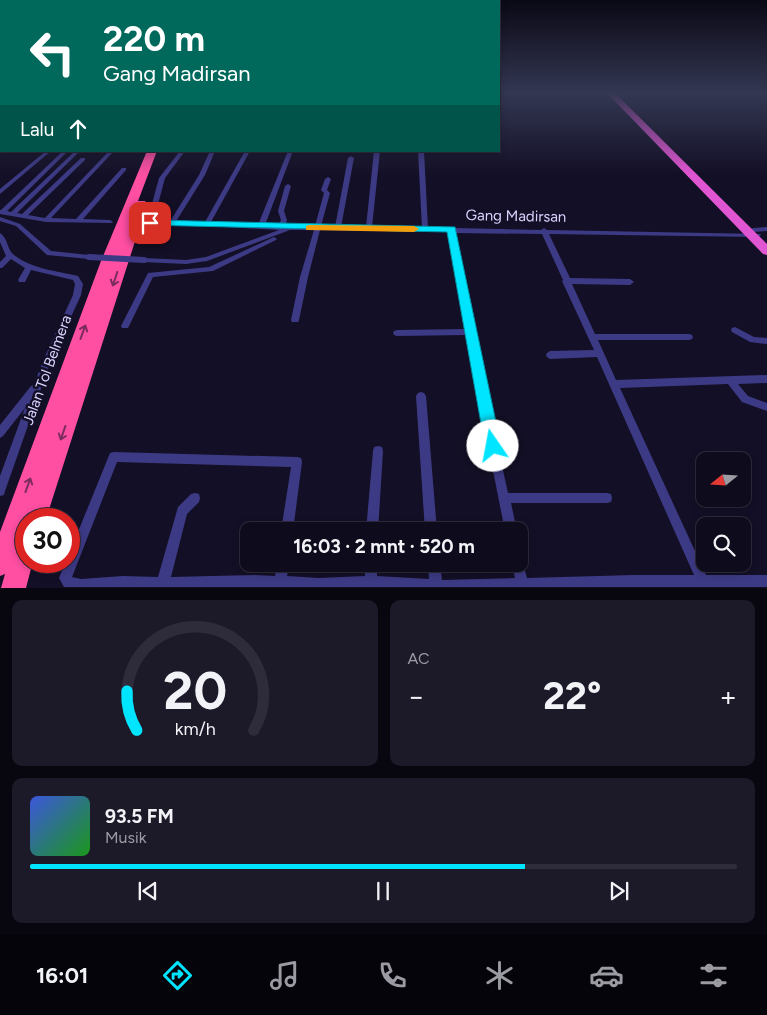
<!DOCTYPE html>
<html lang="id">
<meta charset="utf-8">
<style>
body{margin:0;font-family:Figtree,sans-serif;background:#1c1929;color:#f1f3f6;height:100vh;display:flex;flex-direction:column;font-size:19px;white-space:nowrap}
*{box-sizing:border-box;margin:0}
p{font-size:16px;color:#9b9ba3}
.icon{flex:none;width:28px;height:28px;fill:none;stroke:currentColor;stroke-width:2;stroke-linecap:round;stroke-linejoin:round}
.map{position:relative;height:588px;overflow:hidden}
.sheet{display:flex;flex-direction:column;gap:12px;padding:12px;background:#08060f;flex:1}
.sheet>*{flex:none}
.hud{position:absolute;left:0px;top:0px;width:500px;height:152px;box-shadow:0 2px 8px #0003,0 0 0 1px #2e2b3b;background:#00695c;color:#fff;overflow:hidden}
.needle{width:32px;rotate:252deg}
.buttons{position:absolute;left:696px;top:452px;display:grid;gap:10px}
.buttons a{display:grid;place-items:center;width:55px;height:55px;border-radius:10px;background:#0e0b1c;box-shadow:0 2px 8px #0003,0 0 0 1px #2e2b3b;font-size:25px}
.speed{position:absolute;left:15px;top:508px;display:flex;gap:10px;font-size:25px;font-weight:700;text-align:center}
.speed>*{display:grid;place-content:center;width:65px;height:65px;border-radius:50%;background:#0e0b1c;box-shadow:0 2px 8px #0003,0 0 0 1px #2e2b3b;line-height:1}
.speed .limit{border:8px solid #d22;background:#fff;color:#111}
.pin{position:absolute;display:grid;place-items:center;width:42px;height:42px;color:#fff;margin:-21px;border-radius:10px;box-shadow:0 2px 8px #0006}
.me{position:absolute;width:55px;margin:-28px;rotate:348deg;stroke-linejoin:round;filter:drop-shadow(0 0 4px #0008)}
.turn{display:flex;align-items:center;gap:18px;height:105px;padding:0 20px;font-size:22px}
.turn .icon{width:65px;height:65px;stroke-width:2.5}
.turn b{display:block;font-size:35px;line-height:42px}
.then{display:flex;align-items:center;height:48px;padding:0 20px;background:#0003;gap:10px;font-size:19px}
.big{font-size:38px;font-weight:700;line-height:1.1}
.sheet .tile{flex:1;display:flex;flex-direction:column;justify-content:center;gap:8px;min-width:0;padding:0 18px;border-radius:10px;background:#1c1929}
.sheet .dial{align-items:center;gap:0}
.dial svg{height:130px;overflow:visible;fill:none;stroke:#2e2b3b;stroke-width:7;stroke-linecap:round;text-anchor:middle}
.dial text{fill:#f1f3f6;stroke:none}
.song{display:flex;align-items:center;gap:15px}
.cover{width:60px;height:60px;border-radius:8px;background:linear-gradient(135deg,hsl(230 70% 55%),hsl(120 70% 35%))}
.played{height:5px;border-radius:2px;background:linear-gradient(90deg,#00e5ff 70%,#2e2b3b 70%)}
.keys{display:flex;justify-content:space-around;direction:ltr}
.heat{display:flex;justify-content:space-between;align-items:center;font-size:28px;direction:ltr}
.sheet .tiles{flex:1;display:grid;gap:12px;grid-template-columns:1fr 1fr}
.tile:last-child{grid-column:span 2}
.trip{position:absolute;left:240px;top:522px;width:288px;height:50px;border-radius:10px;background:#0e0b1c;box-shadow:0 2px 8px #0003,0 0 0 1px #2e2b3b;font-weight:700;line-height:50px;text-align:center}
.menu{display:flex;height:80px;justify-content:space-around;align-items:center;background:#06040b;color:#9b9ba3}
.menu .icon{width:35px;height:35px}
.menu .selected{color:#00e5ff}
.menu b{font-size:22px;color:#f1f3f6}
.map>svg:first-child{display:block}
</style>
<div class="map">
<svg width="767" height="588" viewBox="0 0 767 588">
<rect width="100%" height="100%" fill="#130f26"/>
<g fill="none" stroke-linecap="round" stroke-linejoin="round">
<g fill="#3d3a85" fill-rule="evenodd">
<path d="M46,151H51L0,194V189Z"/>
<path d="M63,151H68L7,211L11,212L75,151H80L17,213L22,214L81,158H85V160L28,215L45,218L109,151H114L51,218L76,219L122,168H126V170L83,219L110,220L113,222L112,223L46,222L0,214V210H1Z"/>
<path d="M180,151H185L165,178L153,223H169L199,175L210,151H215L205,175L175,223L205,222L245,151H250L211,222L258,225L288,151H293L265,225L278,226L281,220L278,211L285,186L288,184L291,186L284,211L287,220L285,226H315L324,193L321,190L325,179L328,177L331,179L327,190L330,193L321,226L335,227L348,158L351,156L354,158L341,227H366L374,151H380L372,227L422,228L418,151H424L428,228H449L452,227L455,228L541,230L544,228L547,230L760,234L761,235L758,237L549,234L570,278L630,279L634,282L630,285L572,284L595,334H689L692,335L693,337L692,339L689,340H598L616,380L767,375V383L738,384L748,396L767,403V411L742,402L728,384L620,388L706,575H767V587H64L59,578L66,561H69V554L110,453L114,452L297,457L301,458L302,462L293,531H281L291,467L117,462L72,577L81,579L123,576L158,577L178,507L191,494L195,493L199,494L200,498L199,502L187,514L171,577L255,575L275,576L277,564H289L287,576L319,578L365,576V564H377V576L429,579L428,564H440L442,580L515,578L512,564H519V558L522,560L527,578L634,575H694L597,357L550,359L547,357L546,355L547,353L550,351L594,350L562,281L563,280L542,234L456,233L482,375L508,493H607L611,494L612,498L611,502L607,503H511L517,531H505L474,375L467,335L397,336L394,335L393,333L394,331L397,330L466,329L449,232L320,230L308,277L299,320L298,322H292L291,320L300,277L314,230H290L207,261L186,264L142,262L141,260L144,258L186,260L206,257L279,230L207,226H149L147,222L159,178Z"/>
<path d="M0,217L20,224L51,251L89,255L92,257L89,259L47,255L16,226L0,221Z"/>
<path d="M767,227V231L753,232L750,230L753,228Z"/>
<path d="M0,233C8,238 7,250 14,255C32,269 57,271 78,276L83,284L81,295L50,363L5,491L4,495L0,496V476L25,408L3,436L0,438V425L31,386L34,385L42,363L73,295L75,284L73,280L31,270L25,282H19L18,280L25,268L11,259L2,268H0V262L6,256L0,242Z"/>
<path d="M274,237L277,239L276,240L213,271L153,277L128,328H122L121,326L148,273L209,267Z"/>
<path d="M735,327L754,337L767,338V344L750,342L732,332L731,330L732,328Z"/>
<path d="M421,392L424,393L426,396L437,531H425L416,396L418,393Z"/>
<path d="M378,446L382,447L383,451L378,531H366L373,451L374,447Z"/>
</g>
<path fill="#e055d1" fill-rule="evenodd" d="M607,93H615L767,244V255L763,254Z"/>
<path fill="#ff4fa3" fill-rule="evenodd" d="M147,151H157L138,201H145L147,204L46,519H26L21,536L26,534V561H33L26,588H1L5,574L0,576V532L101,261Z"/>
<path stroke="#3d3a85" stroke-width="6" d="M89,257L144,260"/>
</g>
<defs><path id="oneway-shaft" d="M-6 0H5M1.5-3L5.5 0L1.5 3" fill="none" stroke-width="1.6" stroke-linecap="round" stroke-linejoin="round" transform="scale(1.25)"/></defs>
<g stroke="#7d2c5e">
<use href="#oneway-shaft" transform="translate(115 279) rotate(108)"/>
<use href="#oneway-shaft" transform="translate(83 332) rotate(-70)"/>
<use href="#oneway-shaft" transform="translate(63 433) rotate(109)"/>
<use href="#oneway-shaft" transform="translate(28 485) rotate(-70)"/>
</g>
<linearGradient id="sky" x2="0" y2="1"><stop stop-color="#0a0815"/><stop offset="0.53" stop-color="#333752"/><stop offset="1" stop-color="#333752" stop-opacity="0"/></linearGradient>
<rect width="767" height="175" fill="url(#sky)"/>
<path fill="#00e5ff" stroke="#0095a6" d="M150,220L455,227L501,446L498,451L493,453L488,451L485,446L447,232L146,225L145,223Z"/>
<path fill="#f59e0b" d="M309,225L414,226L419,229L414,232L306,230V226Z"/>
<g text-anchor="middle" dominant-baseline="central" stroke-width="5" stroke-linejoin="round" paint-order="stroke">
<g font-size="15" fill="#d9d4ff" stroke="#130f26">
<text transform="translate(516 216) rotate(1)">Gang Madirsan</text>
<text transform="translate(47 370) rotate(-70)">Jalan Tol Belmera</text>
</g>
</g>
</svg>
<div class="buttons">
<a><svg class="needle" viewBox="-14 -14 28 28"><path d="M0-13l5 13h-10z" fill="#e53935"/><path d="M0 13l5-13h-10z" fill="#9b9ba3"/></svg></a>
<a><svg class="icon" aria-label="search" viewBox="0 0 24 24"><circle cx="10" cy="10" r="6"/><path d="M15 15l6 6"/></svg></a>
</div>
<div class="speed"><div class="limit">30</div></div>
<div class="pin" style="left:150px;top:223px;background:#d93025"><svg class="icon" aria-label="arrive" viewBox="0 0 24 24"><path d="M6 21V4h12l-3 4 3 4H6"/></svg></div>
<svg class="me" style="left:493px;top:446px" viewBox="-20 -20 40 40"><circle r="19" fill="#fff"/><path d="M0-13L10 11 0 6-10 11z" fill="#00e5ff"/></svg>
<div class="trip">16:03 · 2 mnt · 520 m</div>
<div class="hud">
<div class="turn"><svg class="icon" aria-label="left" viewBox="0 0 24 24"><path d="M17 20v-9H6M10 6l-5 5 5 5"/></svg><div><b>220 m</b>Gang Madirsan</div></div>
<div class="then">Lalu<svg class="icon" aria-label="ahead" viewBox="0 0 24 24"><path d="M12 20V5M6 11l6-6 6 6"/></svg></div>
</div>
</div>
<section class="sheet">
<div class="tiles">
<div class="tile dial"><svg viewBox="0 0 100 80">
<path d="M14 69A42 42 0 1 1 86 69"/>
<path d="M14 69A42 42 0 0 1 8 45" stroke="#00e5ff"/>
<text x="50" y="56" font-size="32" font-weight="700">20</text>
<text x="50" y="72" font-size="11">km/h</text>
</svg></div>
<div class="tile"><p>AC</p>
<div class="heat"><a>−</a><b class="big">22°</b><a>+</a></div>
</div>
<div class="tile">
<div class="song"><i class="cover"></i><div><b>93.5 FM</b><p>Musik</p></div></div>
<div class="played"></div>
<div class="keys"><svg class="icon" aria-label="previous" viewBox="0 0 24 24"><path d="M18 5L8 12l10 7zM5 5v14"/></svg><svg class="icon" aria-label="pause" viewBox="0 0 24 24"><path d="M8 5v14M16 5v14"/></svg><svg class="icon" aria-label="next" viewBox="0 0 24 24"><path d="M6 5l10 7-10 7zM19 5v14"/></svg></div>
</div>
</div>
</section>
<nav class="menu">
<b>16:01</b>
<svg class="icon selected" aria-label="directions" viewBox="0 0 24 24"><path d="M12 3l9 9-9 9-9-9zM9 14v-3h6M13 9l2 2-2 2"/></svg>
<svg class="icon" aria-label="music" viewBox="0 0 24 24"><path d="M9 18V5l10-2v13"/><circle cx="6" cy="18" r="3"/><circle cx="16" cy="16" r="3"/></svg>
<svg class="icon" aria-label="phone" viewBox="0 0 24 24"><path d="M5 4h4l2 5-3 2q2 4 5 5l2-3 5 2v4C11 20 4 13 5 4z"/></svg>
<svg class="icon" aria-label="climate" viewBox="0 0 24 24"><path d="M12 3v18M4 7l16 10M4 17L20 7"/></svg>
<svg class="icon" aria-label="car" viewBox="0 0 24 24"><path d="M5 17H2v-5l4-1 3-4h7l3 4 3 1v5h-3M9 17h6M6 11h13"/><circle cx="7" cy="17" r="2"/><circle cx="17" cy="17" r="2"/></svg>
<svg class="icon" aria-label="filters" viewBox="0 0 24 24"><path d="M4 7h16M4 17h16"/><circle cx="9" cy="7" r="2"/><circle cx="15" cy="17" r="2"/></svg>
</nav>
